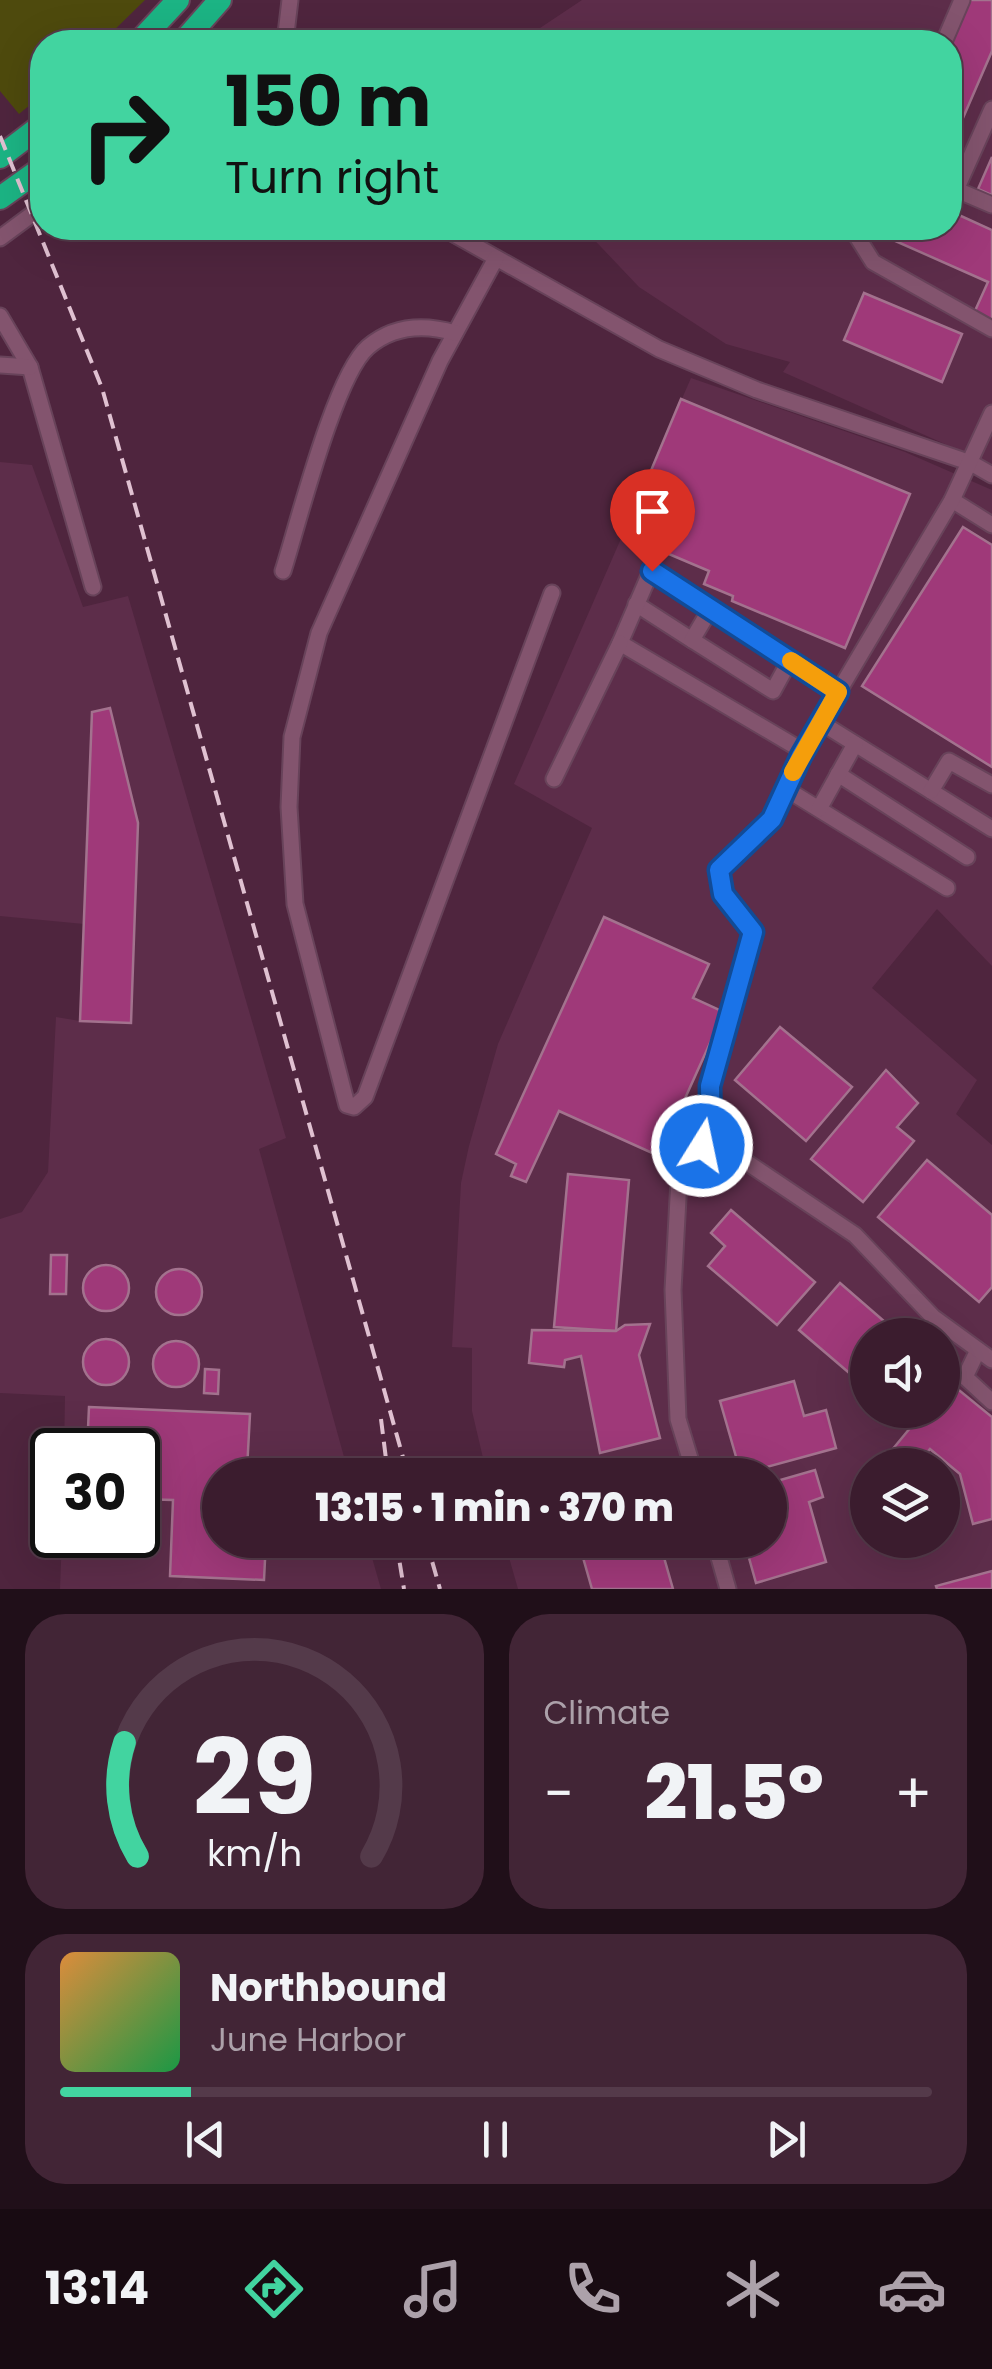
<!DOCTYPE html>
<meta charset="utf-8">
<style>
body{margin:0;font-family:Poppins,sans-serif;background:#422536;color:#f1f3f6;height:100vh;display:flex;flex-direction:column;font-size:38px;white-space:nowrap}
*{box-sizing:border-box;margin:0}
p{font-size:32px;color:#aca1aa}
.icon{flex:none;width:55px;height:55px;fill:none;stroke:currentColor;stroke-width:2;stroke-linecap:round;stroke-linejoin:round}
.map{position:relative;height:1589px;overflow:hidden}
.details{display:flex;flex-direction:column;gap:25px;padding:25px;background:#200f19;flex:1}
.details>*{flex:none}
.banner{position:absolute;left:30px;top:30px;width:932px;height:210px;border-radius:40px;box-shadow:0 10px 40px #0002,0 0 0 2px #543a4a;background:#42d4a0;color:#111;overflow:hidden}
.tools{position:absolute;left:850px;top:1318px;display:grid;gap:20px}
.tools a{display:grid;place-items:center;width:110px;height:110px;border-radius:50%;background:#3b1c2e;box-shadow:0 10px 40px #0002,0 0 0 2px #543a4a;font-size:50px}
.speed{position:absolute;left:30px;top:1428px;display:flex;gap:20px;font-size:50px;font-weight:700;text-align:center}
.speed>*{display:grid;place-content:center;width:130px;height:130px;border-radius:50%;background:#3b1c2e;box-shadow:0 10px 40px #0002,0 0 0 2px #543a4a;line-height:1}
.speed .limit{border:5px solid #111;border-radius:15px;background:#fff;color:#111}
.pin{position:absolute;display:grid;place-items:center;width:85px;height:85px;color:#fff;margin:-102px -42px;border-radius:50% 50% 50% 0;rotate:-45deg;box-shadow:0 0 10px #0007}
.pin .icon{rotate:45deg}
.me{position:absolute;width:110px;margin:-55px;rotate:10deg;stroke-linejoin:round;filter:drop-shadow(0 0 8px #0008)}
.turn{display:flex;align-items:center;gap:35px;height:210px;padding:0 30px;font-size:45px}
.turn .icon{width:130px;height:130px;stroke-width:2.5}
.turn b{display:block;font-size:70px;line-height:85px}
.big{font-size:75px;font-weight:800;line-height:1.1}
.details .tile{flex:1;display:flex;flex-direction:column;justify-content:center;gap:15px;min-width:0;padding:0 35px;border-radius:40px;background:#422536}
.details .dial{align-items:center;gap:0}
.dial svg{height:260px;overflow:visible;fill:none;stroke:#543a4a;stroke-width:7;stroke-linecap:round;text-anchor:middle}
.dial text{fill:#f1f3f6;stroke:none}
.song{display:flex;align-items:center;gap:30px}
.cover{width:120px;height:120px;border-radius:15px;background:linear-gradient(135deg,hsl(30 70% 55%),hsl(140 70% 35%))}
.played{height:10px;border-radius:5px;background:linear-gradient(90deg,#42d4a0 15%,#543a4a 15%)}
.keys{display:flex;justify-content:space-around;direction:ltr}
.heat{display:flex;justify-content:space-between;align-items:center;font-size:55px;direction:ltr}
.details .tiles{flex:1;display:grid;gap:25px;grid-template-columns:1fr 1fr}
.tile:last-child{grid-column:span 2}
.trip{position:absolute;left:202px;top:1458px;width:585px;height:100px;border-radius:50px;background:#3b1c2e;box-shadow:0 10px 40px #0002,0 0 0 2px #543a4a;font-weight:800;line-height:100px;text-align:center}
.dock{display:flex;height:160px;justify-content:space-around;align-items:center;background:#180b12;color:#aca1aa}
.dock .icon{width:70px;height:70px}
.dock .on{color:#42d4a0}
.dock b{font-size:45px;color:#f1f3f6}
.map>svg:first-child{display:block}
</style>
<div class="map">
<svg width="992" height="1589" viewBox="0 0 992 1589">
<rect width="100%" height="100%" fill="#4f253e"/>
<g fill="#5d2d4a" fill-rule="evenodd">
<path d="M582,0H992V465L783,372L790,362L726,344L639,287L583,228H950V42H519Z"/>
<path d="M691,378L905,452L992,490V966L937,909L872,988L977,1080L956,1114L992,1145V1589H518L504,1540H770V1475H487L472,1411V1348L452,1347L461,1183L469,1146L498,1044L592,828L514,784ZM868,1335H942V1410H868ZM868,1465H942V1540H868Z"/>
<path d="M0,462L32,465L83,607L128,596L286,1138L259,1149L349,1475H220V1540H367L381,1589H60L62,1535H138V1450H64L65,1396L0,1393V1219L22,1212L48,1172L56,1017L80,1021L84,924L0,916Z"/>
</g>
<path fill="#4e4a0d" d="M0,0H145L102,42H42V95L19,114L0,91Z"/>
<g fill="#9f3979" stroke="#a3728e" stroke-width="2.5">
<path d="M970,0H992V51L950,148V46Z"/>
<path d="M992,157V195L978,189Z"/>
<path d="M950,211L992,230V321L974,313L988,282L866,228H950Z"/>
<path d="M864,293L962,334L942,382L844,340Z"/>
<path d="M681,399L910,494L845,648L732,601L733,596L704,584L709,571L624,535Z"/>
<path d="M963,527L992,545V767L862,686Z"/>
<path d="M110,708L138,823L131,1023L80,1021L92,712Z"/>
<path d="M604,917L709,964L693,998L724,1012L659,1156L559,1111L526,1182L511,1176L516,1164L496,1154Z"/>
<path d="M780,1027L852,1087L806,1141L735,1080Z"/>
<path d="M886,1070L918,1103L897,1127L914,1141L863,1202L811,1159Z"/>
<path d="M927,1160L992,1215V1287L979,1302L878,1217Z"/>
<path d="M568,1174L629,1180L616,1331L554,1327Z"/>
<path d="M731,1210L815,1282L777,1325L708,1266L725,1246L711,1233Z"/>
<path d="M51,1255H67L66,1294H50Z"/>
<circle cx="106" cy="1288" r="23"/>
<circle cx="179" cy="1292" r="23"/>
<path d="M840,1283L900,1335H868V1389L799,1330Z"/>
<path d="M650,1324L639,1355L660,1438L600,1453L581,1356L565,1360L564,1367L529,1363L532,1330L616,1331L625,1325Z"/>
<circle cx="106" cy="1362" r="23"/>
<circle cx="176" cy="1364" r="23"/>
<path d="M205,1369L219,1370L218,1394L204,1393Z"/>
<path d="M794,1381L804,1416L826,1410L836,1448L741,1474L720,1401Z"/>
<path d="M949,1382L992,1417V1519L973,1524L960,1474L930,1449L916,1465H898L887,1456L925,1410H942V1389Z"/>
<path d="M89,1407L250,1414L247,1470H258V1475H220V1540H266L264,1580L170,1576L173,1500L138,1499V1450H87Z"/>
<path d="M815,1470L823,1497L809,1502L826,1562L756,1583L744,1540H770V1483Z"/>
<path d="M578,1540H659L673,1589H592Z"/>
<path d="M992,1571V1589H937L936,1586Z"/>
</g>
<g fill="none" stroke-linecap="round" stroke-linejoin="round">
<defs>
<g id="minor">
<path d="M285,42L290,0"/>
<path d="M944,42L962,0"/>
<path d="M950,187L992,205"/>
<path d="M956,190L992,109"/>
<path d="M443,228L659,349L757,390L971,463L992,475"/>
<path d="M858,228L856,235L873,262L992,329"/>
<path d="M0,238L42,207"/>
<path d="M496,258L440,361L319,633L292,737L289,807L295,904L347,1105L354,1107L365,1097L552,593"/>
<path d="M0,316L30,367L93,587"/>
<path d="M0,365L30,367"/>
<path d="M952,500L992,525"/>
<path d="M283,571C298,524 335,375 368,347C394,325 424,324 455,333"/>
<path d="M636,604L692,640"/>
<path d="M711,608L692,640L773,691L790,660"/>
<path d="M820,722L992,829"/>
<path d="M803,751L620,643L651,571L838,692"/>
<path d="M838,774L967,857"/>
<path d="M554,779L620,643"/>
<path d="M786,789L947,888"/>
<path d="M931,791L949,761L992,785"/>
<path d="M819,809L855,744"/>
<path d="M711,1146L710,1086L753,932L723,893L721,865L772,819L801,755L952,500L992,413"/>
<path d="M978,1350L965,1377L992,1402"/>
<path d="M695,1475L678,1419L673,1290L679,1180L703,1146L721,1145L855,1235L933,1317L992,1360"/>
<path d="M714,1540L728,1589"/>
</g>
<g id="highway">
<path d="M139,42L178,0"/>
<path d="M183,42L220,0"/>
<path d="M0,157L42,125"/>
<path d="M0,198L42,168"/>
</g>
</defs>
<use href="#minor" stroke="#68435a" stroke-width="19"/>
<use href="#highway" stroke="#68435a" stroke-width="26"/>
<use href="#minor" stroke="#83546e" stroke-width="15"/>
<use href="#highway" stroke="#1cb484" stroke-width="22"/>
<g stroke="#e0c1d1" stroke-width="4" stroke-dasharray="15 8" stroke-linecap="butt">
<path d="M0,136L102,388L408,1475"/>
<path d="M381,1419L388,1475"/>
<path d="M396,1540L404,1589"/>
<path d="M426,1540L440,1589"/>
</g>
</g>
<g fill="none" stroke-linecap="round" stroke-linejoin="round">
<defs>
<path id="route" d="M652,571L838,692L801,756L772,819L719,870L723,894L753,932L710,1086L711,1146H702"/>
</defs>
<use href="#route" stroke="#114b97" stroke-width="25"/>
<use href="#route" stroke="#1a73e8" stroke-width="18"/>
<path stroke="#f59e0b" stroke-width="18" d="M791,661L838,692L793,772"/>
</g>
</svg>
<div class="tools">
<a><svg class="icon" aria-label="sound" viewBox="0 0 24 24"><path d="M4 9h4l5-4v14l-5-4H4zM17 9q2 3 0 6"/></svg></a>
<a><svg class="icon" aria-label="layers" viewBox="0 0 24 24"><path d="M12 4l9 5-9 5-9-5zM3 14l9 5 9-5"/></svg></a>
</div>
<div class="speed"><div class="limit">30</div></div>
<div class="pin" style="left:652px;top:571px;background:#d93025"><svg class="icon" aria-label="arrive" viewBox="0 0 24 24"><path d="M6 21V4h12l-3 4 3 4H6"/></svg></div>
<svg class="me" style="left:702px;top:1146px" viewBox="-20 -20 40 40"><circle r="17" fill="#1a73e8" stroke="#fff" stroke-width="3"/><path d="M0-11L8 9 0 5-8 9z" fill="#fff"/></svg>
<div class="trip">13:15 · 1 min · 370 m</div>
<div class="banner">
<div class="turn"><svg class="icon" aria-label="right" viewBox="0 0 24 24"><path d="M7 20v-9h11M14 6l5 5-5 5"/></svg><div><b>150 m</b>Turn right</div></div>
</div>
</div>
<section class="details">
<div class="tiles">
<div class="tile dial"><svg viewBox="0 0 100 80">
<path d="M14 69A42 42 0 1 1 86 69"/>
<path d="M14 69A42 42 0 0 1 10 34" stroke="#42d4a0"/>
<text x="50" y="56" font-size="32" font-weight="700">29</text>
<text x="50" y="72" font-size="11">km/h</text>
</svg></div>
<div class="tile"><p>Climate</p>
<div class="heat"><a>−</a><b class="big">21.5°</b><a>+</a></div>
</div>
<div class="tile">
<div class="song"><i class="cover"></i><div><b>Northbound</b><p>June Harbor</p></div></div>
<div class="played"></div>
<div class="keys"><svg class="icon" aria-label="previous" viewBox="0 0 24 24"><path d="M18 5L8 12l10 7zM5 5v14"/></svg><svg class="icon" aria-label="pause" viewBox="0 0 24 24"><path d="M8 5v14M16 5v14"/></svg><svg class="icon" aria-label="next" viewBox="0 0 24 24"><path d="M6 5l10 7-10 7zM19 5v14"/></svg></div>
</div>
</div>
</section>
<nav class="dock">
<b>13:14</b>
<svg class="icon on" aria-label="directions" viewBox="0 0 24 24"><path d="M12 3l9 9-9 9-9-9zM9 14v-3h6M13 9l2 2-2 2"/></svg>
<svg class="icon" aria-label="music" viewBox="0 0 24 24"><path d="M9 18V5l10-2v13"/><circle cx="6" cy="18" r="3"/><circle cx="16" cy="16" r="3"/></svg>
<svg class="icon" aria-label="phone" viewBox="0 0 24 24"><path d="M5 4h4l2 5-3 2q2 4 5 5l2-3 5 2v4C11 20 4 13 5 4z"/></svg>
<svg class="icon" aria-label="climate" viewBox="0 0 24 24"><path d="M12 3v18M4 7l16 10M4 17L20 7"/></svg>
<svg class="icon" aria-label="car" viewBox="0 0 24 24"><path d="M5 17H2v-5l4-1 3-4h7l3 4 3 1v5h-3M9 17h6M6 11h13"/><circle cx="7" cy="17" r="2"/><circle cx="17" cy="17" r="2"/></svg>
</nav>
